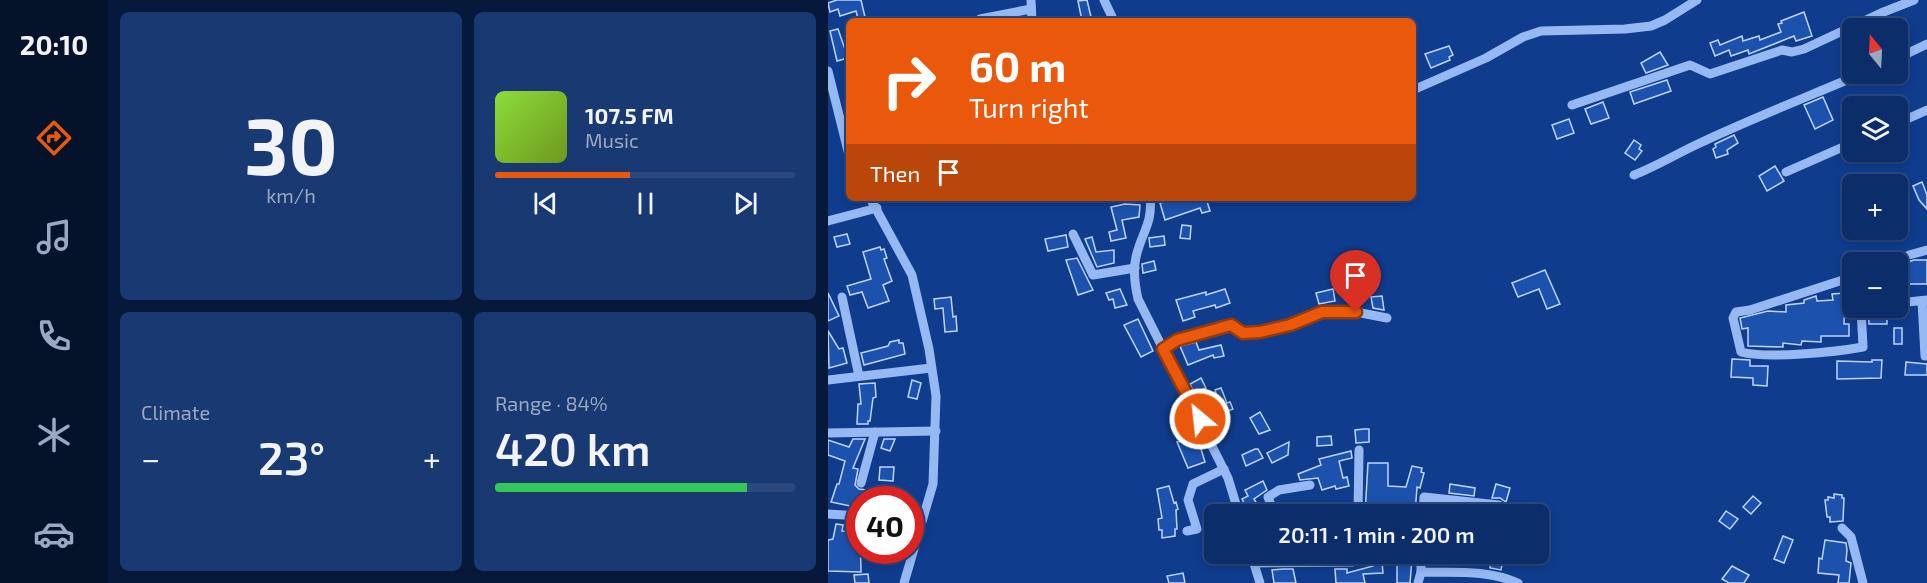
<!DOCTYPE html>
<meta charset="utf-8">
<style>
body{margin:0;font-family:"Exo 2",sans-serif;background:#193972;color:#f1f3f6;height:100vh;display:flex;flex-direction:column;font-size:22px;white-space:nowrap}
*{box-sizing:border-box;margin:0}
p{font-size:20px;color:#9aa8c1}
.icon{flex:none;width:33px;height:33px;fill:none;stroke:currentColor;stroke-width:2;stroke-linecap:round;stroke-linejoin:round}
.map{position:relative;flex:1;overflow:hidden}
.sheet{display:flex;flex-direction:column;gap:12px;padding:12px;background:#06193a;width:720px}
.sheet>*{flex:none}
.top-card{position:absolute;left:18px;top:18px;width:570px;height:183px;border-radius:9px;box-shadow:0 3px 9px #0003,0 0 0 2px #2b497e;background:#ea580c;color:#fff;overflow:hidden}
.needle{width:39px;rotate:342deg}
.fabs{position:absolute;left:1014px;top:18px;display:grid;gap:12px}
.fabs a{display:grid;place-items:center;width:66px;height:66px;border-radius:9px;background:#0b2d6a;box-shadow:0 3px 9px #0003,0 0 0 2px #2b497e;font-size:30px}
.speed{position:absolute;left:18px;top:486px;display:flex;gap:12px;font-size:30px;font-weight:700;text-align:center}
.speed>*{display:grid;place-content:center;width:78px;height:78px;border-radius:50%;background:#0b2d6a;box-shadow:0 3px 9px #0003,0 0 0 2px #2b497e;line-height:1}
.speed .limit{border:9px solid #d22;background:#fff;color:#111}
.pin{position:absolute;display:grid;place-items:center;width:51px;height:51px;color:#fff;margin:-62px -26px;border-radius:50% 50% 50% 0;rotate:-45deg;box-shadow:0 0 6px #0007}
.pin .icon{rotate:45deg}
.me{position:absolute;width:66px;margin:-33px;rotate:332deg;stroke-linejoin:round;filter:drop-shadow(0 0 4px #0008)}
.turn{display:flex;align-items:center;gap:21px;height:126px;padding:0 24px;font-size:27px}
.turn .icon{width:78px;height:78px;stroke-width:2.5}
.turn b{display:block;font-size:42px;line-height:51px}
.then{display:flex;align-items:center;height:57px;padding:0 24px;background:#0003;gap:12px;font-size:22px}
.big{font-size:45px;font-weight:600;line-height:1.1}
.sheet .widget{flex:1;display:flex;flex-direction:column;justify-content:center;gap:9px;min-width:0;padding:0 21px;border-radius:9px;background:#193972}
.sheet .dial{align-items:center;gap:0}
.dial b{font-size:78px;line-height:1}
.song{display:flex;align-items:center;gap:18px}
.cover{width:72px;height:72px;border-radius:9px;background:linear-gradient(135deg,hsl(90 70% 55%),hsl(80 70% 35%))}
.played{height:6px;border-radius:3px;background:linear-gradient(90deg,#ea580c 45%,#2b497e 45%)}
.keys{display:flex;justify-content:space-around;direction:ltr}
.heat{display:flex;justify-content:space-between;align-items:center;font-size:33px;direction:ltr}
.charge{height:9px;border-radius:4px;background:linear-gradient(90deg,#34c759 84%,#2b497e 0)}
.sheet .tiles{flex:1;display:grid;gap:12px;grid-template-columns:repeat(2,1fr)}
.trip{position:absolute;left:376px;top:504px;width:345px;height:60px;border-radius:9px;background:#0b2d6a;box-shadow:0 3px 9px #0003,0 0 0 2px #2b497e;font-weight:600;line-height:60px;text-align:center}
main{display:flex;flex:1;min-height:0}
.dock{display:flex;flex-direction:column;width:108px;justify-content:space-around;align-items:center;background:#04122a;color:#9aa8c1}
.dock .icon{width:42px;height:42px}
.dock .on{color:#ea580c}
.dock b{font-size:27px;color:#f1f3f6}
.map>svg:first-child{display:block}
</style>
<main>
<nav class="dock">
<b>20:10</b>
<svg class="icon on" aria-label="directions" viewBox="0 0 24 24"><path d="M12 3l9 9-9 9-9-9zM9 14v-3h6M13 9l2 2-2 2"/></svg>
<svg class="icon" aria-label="music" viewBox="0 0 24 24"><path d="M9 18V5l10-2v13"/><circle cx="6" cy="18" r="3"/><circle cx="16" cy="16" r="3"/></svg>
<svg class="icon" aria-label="phone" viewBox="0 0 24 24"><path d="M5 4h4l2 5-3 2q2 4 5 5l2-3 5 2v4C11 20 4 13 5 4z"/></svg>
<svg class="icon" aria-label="climate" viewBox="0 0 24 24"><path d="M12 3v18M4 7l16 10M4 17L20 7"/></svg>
<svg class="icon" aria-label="car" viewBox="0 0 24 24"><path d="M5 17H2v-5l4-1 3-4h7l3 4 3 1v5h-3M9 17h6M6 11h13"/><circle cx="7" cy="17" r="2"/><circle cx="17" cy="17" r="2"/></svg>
</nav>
<section class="sheet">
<div class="tiles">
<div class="widget dial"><b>30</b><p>km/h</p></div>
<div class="widget">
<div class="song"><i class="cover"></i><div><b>107.5 FM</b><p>Music</p></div></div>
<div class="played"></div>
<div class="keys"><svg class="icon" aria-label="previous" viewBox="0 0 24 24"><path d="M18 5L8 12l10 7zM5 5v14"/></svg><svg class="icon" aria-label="pause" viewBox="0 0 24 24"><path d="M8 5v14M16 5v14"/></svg><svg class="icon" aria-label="next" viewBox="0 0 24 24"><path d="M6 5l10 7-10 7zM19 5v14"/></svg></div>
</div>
<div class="widget"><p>Climate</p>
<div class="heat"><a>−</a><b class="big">23°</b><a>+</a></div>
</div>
<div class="widget"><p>Range · 84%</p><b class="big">420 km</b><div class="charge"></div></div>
</div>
</section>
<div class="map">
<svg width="1099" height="583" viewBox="0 0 1099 583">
<rect width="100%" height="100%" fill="#0f3c8d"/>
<g fill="#1c51ad" stroke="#bed5fe" stroke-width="1.5">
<path d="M9,0H33L37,17L30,19L28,11L12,16L10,9L2,12L0,3Z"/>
<path d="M259,0L264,21H254L250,1Z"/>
<path d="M976,12L984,36L968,41L966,36L921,54L920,50L903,56L901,50L887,56L882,43L890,40L892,45L914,36L915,41L931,36L932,40L953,32L950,24L954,23L953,21Z"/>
<path d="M10,29L20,58L9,61L2,31Z"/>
<path d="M621,46L625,55L621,57L622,60L603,68L597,54Z"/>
<path d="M832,52L840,65L818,73L813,63Z"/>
<path d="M839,80L843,91L806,104L802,92Z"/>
<path d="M995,97L1005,120L987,129L976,105Z"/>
<path d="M775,102L781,118L763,124L757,109Z"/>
<path d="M741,119L746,133L729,139L724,125Z"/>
<path d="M906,135L910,143L899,150L900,154L888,158L885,149L888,147L887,144Z"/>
<path d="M806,140L813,145L811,149L814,151L807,160L797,153Z"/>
<path d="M947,166L956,181L939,191L931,176Z"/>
<path d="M1094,182L1099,195V209L1091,200L1085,186Z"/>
<path d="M337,198H367L369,201L378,198L382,211L374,213L372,208L337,220L332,203L338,202Z"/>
<path d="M297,204L312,205L311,217L294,220L298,238L283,241L281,232L289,230L283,207Z"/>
<path d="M354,225L363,226L362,239L352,238Z"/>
<path d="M19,234L22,244L9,247L6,237Z"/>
<path d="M238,235L240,247L220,251L217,239Z"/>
<path d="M336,236L337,245L322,247L321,238Z"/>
<path d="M264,237L268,252L286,250V263L269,267L257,239Z"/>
<path d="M52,247L53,250L56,249L59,258L56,259L64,281L55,285L61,301L40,308L34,292L22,295L19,286L43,279L35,252Z"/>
<path d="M249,258L265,290L250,295L238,260Z"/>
<path d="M1086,260H1099V284H1081V281L1070,282V264H1080V262Z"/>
<path d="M326,261L328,270L315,273L314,264Z"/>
<path d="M717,270L732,304L719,309L711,289L690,297L684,283Z"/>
<path d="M292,289L299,305L287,308L285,299L281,300L278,293Z"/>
<path d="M397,289L402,303L388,308L387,305L365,311L367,317L355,321L348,300L378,292V295Z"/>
<path d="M505,289L507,301L491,304L488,293Z"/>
<path d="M0,293L11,316L0,321Z"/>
<path d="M1017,293L1016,324H1021V336H993V342L974,341L973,345L955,343V347L920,346V328L914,329L912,318L940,311L958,312V305L976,303V300L988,296L989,301L1005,300L1004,294Z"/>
<path d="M554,296L556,310L545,308L543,297Z"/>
<path d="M123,297L125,317L128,316L129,331L117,332L115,308L107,309L106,299Z"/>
<path d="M1059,308V324H1041L1040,309Z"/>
<path d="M310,319L325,351L313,357L296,325Z"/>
<rect x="1066" y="328" width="8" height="16"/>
<path d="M0,331L11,349L15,348L19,363L1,368Z"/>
<path d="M71,340V343H75L77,354L36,365L33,353L60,346L62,342Z"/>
<path d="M368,342L371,350L393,345L396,356L386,358L385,355L360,365L352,346Z"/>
<path d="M904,359L922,360V366H940L939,386L925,385V378L903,377Z"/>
<path d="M1044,360H1054L1053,378L1009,379V361L1044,362Z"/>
<path d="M1078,362L1099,364V375H1077Z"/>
<path d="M373,378L378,388L366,393L362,384Z"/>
<path d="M84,380L93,383L89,399L80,397Z"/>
<path d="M47,383L48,397L45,398L42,421H40V424H29L30,404H33L31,384Z"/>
<path d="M393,388L399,403L402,402L405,409L394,413L387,390Z"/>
<path d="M432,412L442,430L431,434L422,418Z"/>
<path d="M536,429H541V442L528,443L527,430Z"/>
<path d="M369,436L377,462L360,468L349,442Z"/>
<path d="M503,436L504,445L489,446V437Z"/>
<path d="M25,439H37L25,468L30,469L27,485L31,489L47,491L45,500H32V508L3,502L9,484H11L17,461L0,455V440L21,447Z"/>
<path d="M56,439H67L62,451L53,448Z"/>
<path d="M461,442L460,455L444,463L439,453Z"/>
<path d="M427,449H430L435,458L418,466L414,455Z"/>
<path d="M523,451L524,458L511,461L515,478L519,477L521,486L508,489L507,486L494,490L490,478L472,480L470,474L493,465L491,459Z"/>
<path d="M540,463H560V486L578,487L584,466L594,468L593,472L596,473L592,488L589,487L587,514H576V506H552L551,514H537Z"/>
<path d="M52,467H66L65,481L51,480Z"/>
<path d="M435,481L439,490L426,499L435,514H422L414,499L420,496L417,490Z"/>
<path d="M622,484L647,488L646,496L621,493Z"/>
<path d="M668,484L682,488L678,502L672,498H664Z"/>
<path d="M341,486L346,503L348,502L350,509L348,510L349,529H347V536L334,538V530H331L330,519L334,518L329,489Z"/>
<path d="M1006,494L1014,495V498H1016L1015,521L1002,522V517H999L997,500H1000V497L1006,498Z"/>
<path d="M925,496L933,503L923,514L915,507Z"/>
<path d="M611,505L640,508L639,514H610Z"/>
<path d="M898,511L910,519L902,529L891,521Z"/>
<path d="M8,524L15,525L14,531L32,532L33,572L0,571V540L5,539Z"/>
<path d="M955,536L965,540L956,563L946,559Z"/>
<path d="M997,540L1018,543L1019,550L1018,561L1023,563L1021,583H1010L1011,575L990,573L991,558L994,559Z"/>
<path d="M665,554H676L673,570L662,568Z"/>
<path d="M569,559H584L582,583H569Z"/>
<path d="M544,562H554L555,573L535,574L537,583H508L507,569H519V573L545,566Z"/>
<path d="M904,566L921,575L916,583H901L894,579Z"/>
<path d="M455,569H465L468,583H446L444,570Z"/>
<path d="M355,573L357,583H341L339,576Z"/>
<path d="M40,574L41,583H27L26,575Z"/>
</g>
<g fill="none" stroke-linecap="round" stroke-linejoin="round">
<g stroke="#96b9f3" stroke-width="9">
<path d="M203,0L204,21"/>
<path d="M276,0L286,21"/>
<path d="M152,19L203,9"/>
<path d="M1070,58L1099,44"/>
<path d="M0,71L21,155"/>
<path d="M585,90L658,58L695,37L713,31L797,29L823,26L837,20L869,0"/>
<path d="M744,105L862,65L882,74L954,50L964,52L976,49L1053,13L1086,0"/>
<path d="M1070,123L1099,110"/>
<path d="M958,172L1024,143"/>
<path d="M806,175C829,166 850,153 872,143C925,118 979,97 1033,74"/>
<path d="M42,198L84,275L101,349L108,396L105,484L76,583"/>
<path d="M322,198C325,223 313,234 308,257C305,270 307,286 310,299L400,478L411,514"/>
<path d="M0,221L49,208"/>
<path d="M245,234L265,275L307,268"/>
<path d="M1081,255L1099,250"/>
<path d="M1024,277L922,310L908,312L905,318L913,352C938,359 1008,352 1035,347L1033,308"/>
<path d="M14,297L31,376"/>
<path d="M1094,301L1097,356H1099"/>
<path d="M1070,303L1099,300"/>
<path d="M335,349L349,340L403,325L415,333L432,332L462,325L494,312H528L559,318"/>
<path d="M0,380L103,368"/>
<path d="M0,433L108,431"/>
<path d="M33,483L47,432"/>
<path d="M0,514L32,516"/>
<path d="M443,514L444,508L440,497L451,490L482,485"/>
<path d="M530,514L531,450"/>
<path d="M595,514L596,497L671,505"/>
<path d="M1014,528L1023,537L1035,583"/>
<path d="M359,531L369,529L360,500L365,484L396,469"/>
<path d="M423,554L432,583"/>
<path d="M426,563L525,562L533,558L532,554"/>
<path d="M593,572V554"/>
<path d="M590,583L593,572C626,573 658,569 690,583"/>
</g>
</g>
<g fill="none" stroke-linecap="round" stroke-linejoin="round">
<defs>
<path id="route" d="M372,419L335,349L349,340L403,325L415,333L432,332L462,325L494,312H528"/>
</defs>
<use href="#route" stroke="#983908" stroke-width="15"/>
<use href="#route" stroke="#ea580c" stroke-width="10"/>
</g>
</svg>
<div class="fabs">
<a><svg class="needle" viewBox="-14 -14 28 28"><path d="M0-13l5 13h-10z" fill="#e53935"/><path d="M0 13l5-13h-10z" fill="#9aa8c1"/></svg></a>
<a><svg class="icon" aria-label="layers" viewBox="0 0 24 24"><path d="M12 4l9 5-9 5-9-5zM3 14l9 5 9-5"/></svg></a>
<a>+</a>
<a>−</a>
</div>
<div class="speed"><div class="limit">40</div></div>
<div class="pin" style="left:528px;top:312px;background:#d93025"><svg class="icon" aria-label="arrive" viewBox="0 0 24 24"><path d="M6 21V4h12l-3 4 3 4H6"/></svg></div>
<svg class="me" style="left:372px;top:419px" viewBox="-20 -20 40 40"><circle r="17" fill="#ea580c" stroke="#fff" stroke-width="3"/><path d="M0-11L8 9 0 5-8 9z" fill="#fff"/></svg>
<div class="trip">20:11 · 1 min · 200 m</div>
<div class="top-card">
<div class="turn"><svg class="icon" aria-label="right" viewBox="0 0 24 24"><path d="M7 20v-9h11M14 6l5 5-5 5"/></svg><div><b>60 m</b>Turn right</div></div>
<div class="then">Then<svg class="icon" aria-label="arrive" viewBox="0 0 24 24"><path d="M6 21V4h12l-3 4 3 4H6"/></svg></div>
</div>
</div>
</main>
